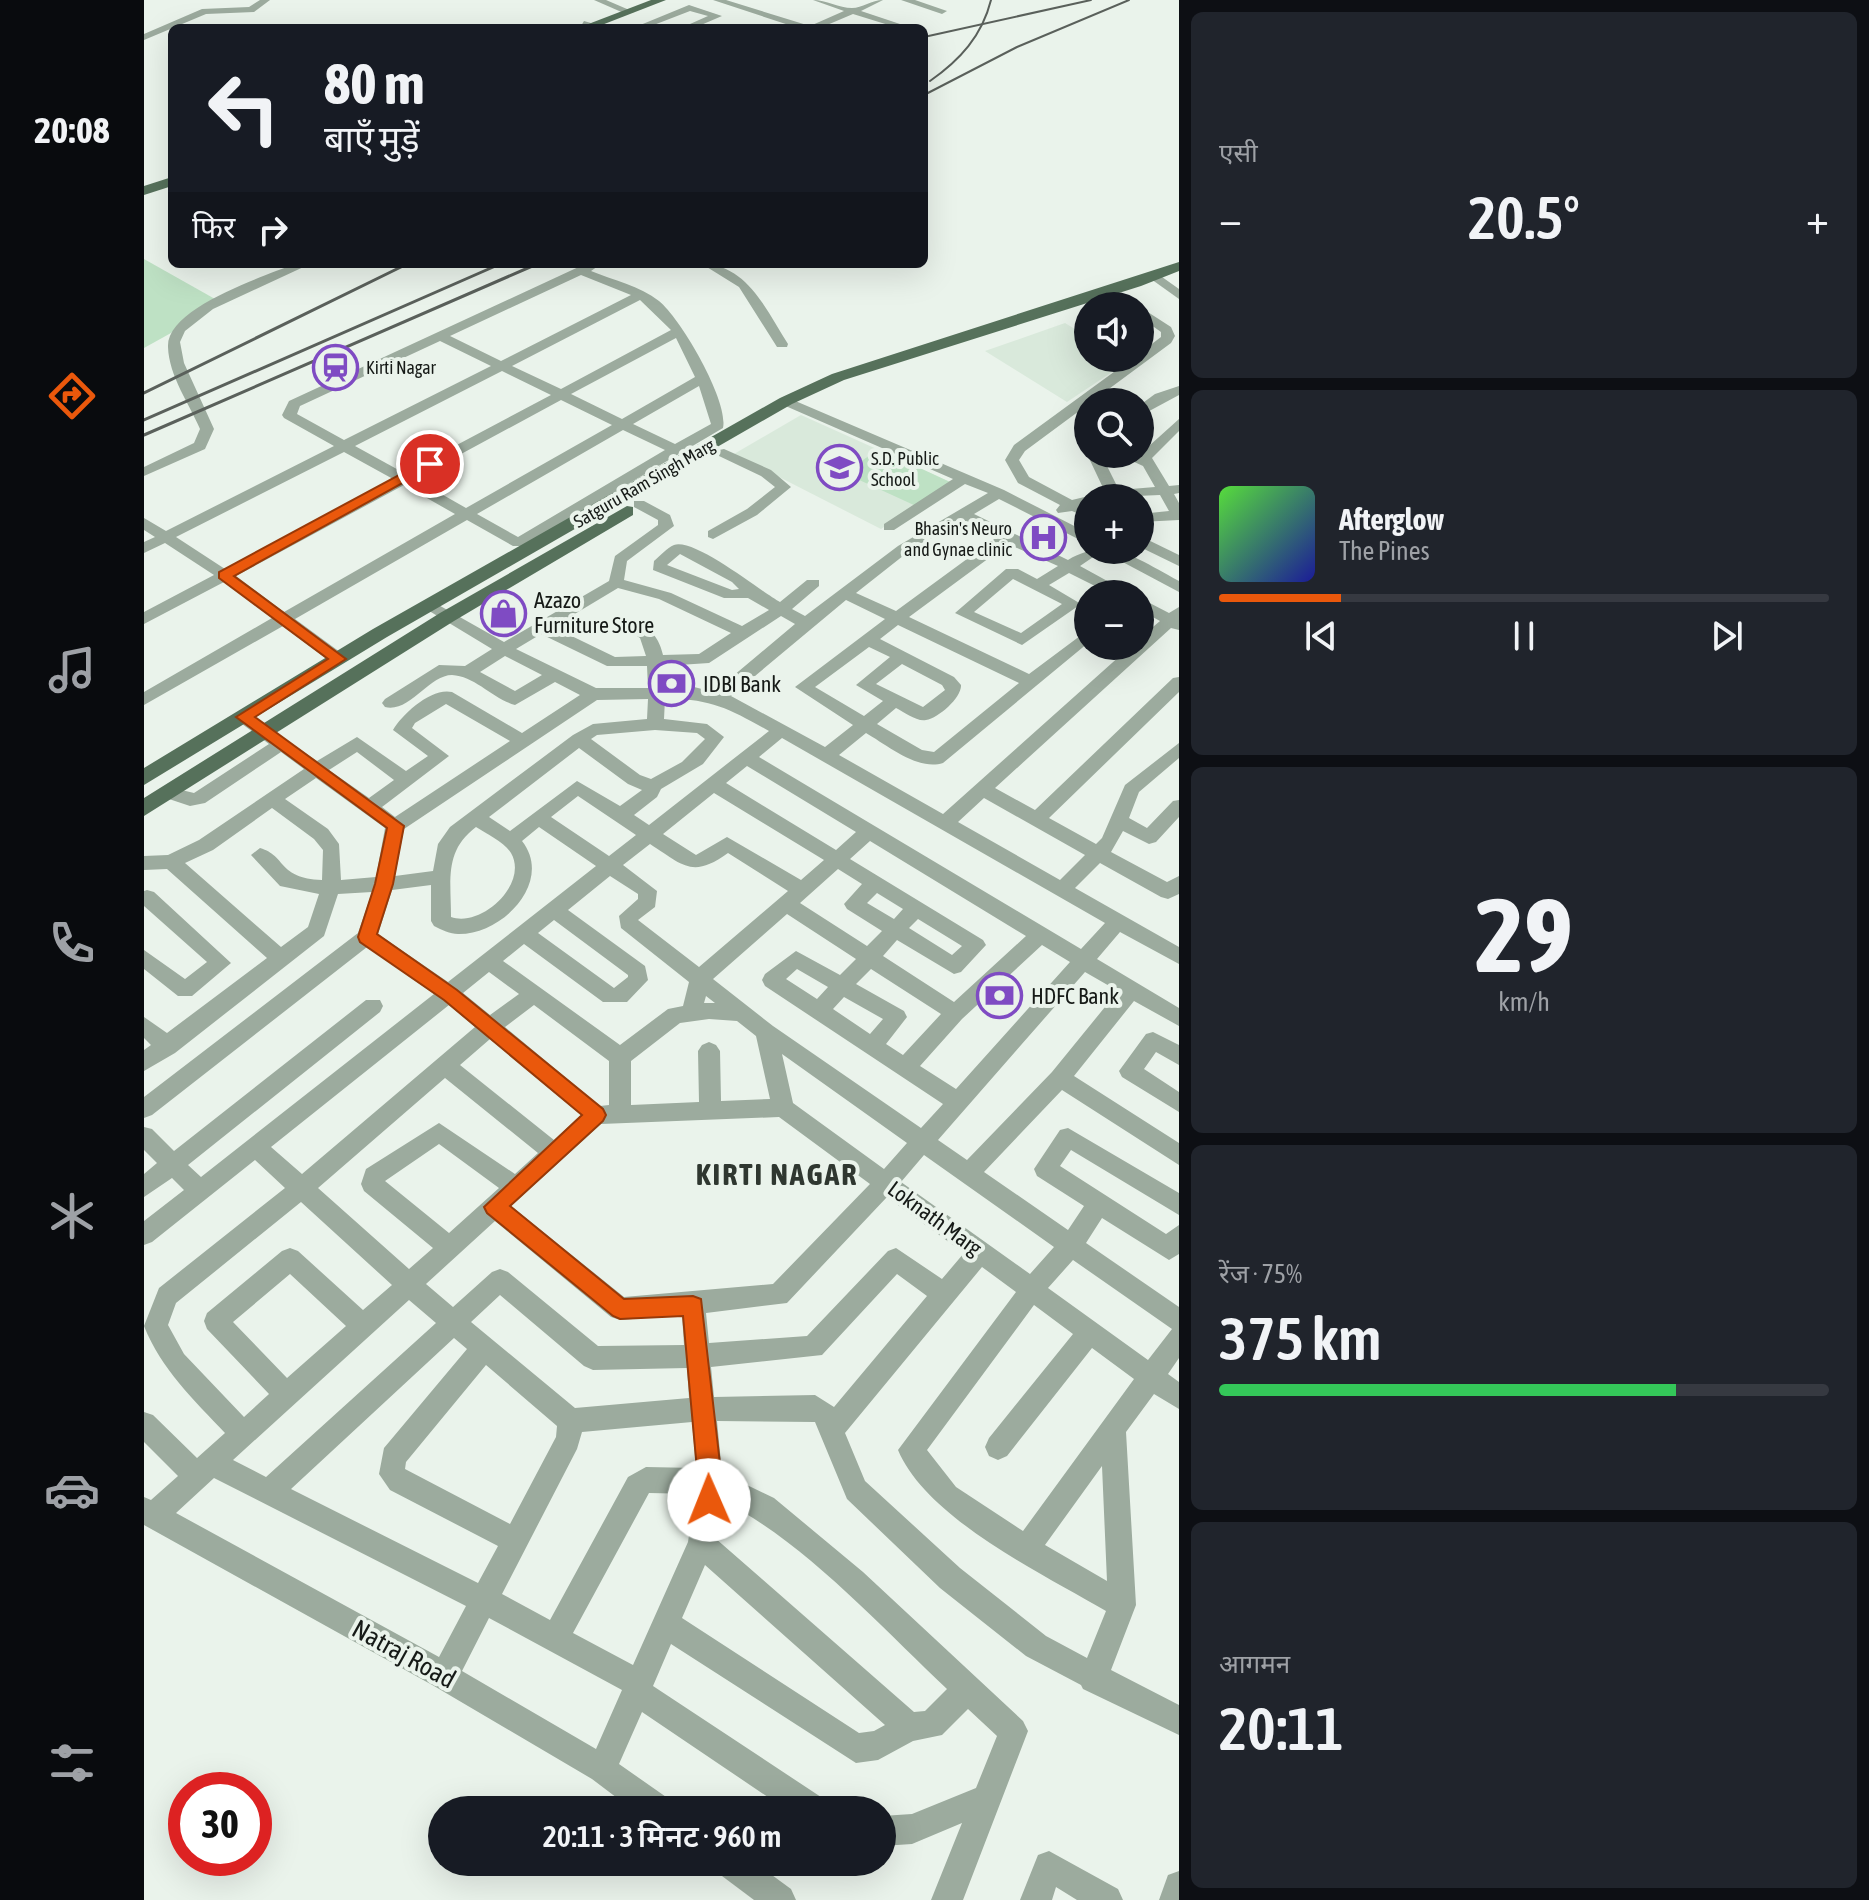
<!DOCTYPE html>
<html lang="hi">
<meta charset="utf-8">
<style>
body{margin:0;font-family:"Asap Condensed","Noto Sans Devanagari",sans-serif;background:#20242c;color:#f1f3f6;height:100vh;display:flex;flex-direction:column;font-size:30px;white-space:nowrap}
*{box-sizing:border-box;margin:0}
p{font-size:26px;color:#9ea1a6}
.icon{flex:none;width:44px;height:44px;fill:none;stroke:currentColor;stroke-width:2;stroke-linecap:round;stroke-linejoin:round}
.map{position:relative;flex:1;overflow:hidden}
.details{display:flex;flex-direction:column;gap:12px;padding:12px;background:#0d0f14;width:690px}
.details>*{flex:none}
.banner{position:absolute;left:24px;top:24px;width:760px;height:244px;border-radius:12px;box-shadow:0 8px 32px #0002;background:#171b24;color:#f1f3f6;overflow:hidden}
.fabs{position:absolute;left:930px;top:292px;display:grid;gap:16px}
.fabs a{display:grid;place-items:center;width:80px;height:80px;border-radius:50%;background:#171b24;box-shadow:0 8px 32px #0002;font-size:40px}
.speed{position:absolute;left:24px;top:1772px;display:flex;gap:16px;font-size:40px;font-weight:700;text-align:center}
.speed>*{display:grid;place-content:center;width:104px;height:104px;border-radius:50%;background:#171b24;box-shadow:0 8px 32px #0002;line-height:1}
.speed .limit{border:12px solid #d22;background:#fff;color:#111}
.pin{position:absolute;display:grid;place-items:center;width:68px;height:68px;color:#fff;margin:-34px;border:4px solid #fff;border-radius:50%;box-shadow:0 2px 8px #0007}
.me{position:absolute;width:88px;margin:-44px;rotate:359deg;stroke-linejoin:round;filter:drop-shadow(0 0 6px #0008)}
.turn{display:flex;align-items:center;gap:28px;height:168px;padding:0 24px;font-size:36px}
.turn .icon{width:104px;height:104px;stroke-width:2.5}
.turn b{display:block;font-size:56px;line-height:68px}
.then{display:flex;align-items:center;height:76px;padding:0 24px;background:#0003;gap:16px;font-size:30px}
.big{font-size:60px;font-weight:600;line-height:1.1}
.details .tile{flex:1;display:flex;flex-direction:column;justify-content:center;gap:12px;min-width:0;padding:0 28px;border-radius:12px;background:#20242c}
.details .dial{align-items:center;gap:0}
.dial b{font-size:104px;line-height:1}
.song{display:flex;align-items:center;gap:24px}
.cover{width:96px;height:96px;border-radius:12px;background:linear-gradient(135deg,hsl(110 70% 55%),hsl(240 70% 35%))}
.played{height:8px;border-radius:4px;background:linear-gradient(90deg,#ea580c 20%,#363941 20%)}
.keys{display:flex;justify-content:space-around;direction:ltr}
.heat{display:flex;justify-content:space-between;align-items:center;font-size:44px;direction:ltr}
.charge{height:12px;border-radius:6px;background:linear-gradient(90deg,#34c759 75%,#363941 0)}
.trip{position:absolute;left:284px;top:1796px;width:468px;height:80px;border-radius:40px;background:#171b24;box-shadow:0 8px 32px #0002;font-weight:600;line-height:80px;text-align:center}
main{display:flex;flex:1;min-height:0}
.dock{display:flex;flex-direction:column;width:144px;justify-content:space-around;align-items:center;background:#090b0e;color:#9ea1a6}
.dock .icon{width:56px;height:56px}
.dock .selected{color:#ea580c}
.dock b{font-size:36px;color:#f1f3f6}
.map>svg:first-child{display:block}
</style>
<main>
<nav class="dock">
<b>20:08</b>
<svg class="icon selected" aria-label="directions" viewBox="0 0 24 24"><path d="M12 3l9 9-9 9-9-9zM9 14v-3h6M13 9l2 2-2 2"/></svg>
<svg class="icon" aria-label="music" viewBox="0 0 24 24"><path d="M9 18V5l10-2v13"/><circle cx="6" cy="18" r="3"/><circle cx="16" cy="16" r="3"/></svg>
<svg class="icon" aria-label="phone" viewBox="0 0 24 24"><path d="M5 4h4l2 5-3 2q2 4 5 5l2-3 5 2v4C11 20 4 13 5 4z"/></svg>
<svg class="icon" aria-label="climate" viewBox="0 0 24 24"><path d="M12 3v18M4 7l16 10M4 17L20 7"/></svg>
<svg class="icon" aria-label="car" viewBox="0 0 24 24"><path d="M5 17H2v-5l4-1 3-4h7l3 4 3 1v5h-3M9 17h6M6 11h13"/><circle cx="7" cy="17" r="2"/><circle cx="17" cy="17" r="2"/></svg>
<svg class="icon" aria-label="filters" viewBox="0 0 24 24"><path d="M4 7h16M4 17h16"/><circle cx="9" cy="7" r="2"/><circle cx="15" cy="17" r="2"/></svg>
</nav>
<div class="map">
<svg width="1035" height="1900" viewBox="0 0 1035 1900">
<rect width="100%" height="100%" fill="#eaf3eb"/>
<g fill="#d9e9db">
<path d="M921,323L944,337V358H977L983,362L923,402L841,351Z"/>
<path d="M657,415L806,482L737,529L590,454Z"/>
</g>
<g fill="#bee1c4">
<path d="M0,259L71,299L27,333L0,348Z"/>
<path d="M735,449L806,482L772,506L700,473Z"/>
</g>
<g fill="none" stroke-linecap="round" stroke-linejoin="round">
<g fill="#9cab9e" fill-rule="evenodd">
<path d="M116,0H126L110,12L62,14L0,40V34L58,9L105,7Z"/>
<path d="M450,0H462L490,12L482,14Z"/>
<path d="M569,0H582L666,26L700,11L669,0C682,0 695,8 708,8C718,8 728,0 739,0L717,11L756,24L751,27L709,14L676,28H654Z"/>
<path d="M757,0H771L803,11L798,14Z"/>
<path d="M545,5L578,16L550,28H537L564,16L546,11L502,28H489Z"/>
<path d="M440,21L457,26L459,28L437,26Z"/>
<path d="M150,264H166L69,309L41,331L36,342L40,363L70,429L61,449L0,476V467L50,443L56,429C45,403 25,376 24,347C22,308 119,277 150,264Z"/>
<path d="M441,264H457L447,271C469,280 496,286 515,301C537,319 585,401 579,428L379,546H369L323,520L151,619L200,655V663H188L139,626L0,705V692L128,618L80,582L0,624V612L70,575L21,543L0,553V542L11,537L0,530V518L22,531L190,446L140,418L138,415L145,401ZM437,275L487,295L357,361L306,336ZM496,300L527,330L417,389L368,366ZM532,338L551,377L478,419L427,394ZM296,341L347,366L200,440L153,414L156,406ZM358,371L407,395L260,473L211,446ZM555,386L567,424L531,444L489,424ZM417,400L468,425L322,508L271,479ZM479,430L521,450L374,537L333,514ZM200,452L249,479L81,569L32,537ZM260,485L311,514L140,612L92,576Z"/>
<path d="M558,264C603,264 623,311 644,344L643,347H633L595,287Z"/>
<path d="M1011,272L1035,289V299L1007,279L1005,276Z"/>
<path d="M972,294H980L994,306H980L972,300Z"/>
<path d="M996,307L1027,327L1031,336L1027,343L881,451L875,460L885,477L928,500L961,492L943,454L944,452L957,454L975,490L1011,487L999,466L973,454L995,455L1035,419V431L1008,458L1025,486L1035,485V493L1030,494L1035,503V520L996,522V514L1025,511L1016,495L944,498V503L939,506L944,508V518L928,511L914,513L912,510L916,505L874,483L861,460L870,445L989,358H996V353L1017,337V332L996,317Z"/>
<path d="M1035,386V395L996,416V405L1011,394Z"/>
<path d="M642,397L860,490L944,533V544L855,499L830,514L924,560C965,535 995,560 1035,581V592L958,551L936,566L987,594H967L925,573L905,585L937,604L878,645L811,613L862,569H874L893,579L914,566L864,544L765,617L885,674L944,630V643L799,763C773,771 743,745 722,733L695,755L799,814L987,646H996V638L1016,621L996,610V598L1025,613L1035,607V630L1027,628L851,788L891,810L1029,678L1035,677V692L905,818L952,844L958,838L981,785L1035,743V758L995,792L985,818L1003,828L1029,801L1035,800V817L1012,842L1005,844L979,831L967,852L1023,882L1035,876V894L1024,899L1017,897L956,863L931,888L1035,947V964L976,932L953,959L1035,1008V1026L990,1001L930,1076L1035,1143V1165L918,1090L840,1172L924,1230L940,1206L893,1176L890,1169L916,1130L924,1128L1035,1193V1215L927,1150L916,1166L1022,1234L1035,1225V1254L1025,1260L958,1218L942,1243L1035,1307V1358L1024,1374L1035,1382V1409L1010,1394L982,1432L992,1605L967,1670L1035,1705V1735L939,1689L937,1685L882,1656L796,1588L703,1499L671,1422L573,1421L578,1473L630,1498L719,1572L879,1721L884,1731L819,1900H787L818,1823L768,1844L738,1846V1816L768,1814L832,1788L853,1736L824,1709L798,1735L769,1741L734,1760L712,1763L527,1644L509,1686L680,1799L684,1810H643L498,1712L475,1764L525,1799L529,1810H489L448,1779L290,1686L0,1525V1497L7,1500L34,1476L0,1442V1412L9,1415L53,1458L81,1433C50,1400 17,1369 0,1326L15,1288L141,1188L111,1160L8,1242L0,1245V1221L40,1190L28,1178L0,1197V1174L13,1163L0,1150V1127L8,1129L30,1151L222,1000H236L239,1006L236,1012L44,1165L57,1177L290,994L223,947L8,1115L0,1118V1097L214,933L228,892L194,894L180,936L31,1053L0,1071V1050L7,1045L0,1038V1017L23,1033L123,958L23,869L0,870V856L24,855L55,840L160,769L137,752L61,803L46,806L19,797L16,793L25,787L50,793L125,744L94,721L91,717L100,711L173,761L213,737L262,771L284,756L249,730C258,714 288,687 308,692L378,733L436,695L411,682L371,705C349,699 331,676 308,675C285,675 266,713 241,707L238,703L241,699L295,665L321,666L348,649L277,606L285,601L291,603L360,642L465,581L471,556L514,525V520L490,507V501H500L526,515L530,526L483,561L480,580L527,593L598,626L625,610L604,598H580L509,570L510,561C516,556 523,548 530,545C551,538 616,591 636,602L663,580H675V586L648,609L661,616L754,546L844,493L821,484L750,530H740V524L809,479L637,404L635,401ZM819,520L853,537L752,611L712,593L764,552ZM536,554L588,582L595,589L588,590L523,565ZM869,579L918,604L877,633L830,612ZM474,588L515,599L587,633L555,654L519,655C514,633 502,624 481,618L473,623L496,638L502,656L471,657L409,627ZM702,600L741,619L651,687L709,725L681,747L587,696ZM637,616L651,624L570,692L550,687L521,688L520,666L565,663ZM754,625L875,683L790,752L778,750L733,724L752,708C760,712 773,722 782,720C795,718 818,697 817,685L810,677L736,639ZM397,634L463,666H503L504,688H452L372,649ZM725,647L746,657L712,685L739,701L720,716L671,687ZM361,656L398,675L371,691L336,672ZM758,664L798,685L801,690L779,707L732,684ZM504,699L503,719L449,724L429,735L306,827L294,844L289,871L251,876L260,829L453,700ZM521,699C566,698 586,709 625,731L505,825L490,815L513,797L517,789L559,764L580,737L563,724L520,719ZM302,704L366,741L251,817L238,807L305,756L268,728L271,723ZM511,730L553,733L561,739L538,762L507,779L496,775L447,739L453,735ZM638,738L961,923L937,949L615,757ZM435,748L484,784L498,790L476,806L433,781L366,831L345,817ZM213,752L250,780L225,798L185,770ZM603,766L712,832L692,850L582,783ZM172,778L241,828L232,877L197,880L195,844L184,829L141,799ZM570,793L680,860L657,880L583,837L552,855L519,834ZM434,796L492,835L465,856L407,817ZM840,798L941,855L916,880L814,822ZM128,808L170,839L179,850L178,880C133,878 143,856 116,848L107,855L136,886L175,894L164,927L137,947L41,863L69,850ZM332,827C343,834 360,842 367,853C385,884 337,928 307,917C307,880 300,851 332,827ZM395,827L452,866L304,982L234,934L248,890L287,885V921L290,926C298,930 306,934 314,934C358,935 410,882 378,841ZM726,841L882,936L810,1002L739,956L753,940L810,974L817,972L842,945L839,940L706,859ZM506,844C539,865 548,879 584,853L644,891L555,967L494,920L511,907L513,891L479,865ZM694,869L718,884L700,904L703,909L738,931L723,946L656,903ZM466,876L494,894V899L475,916L477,928L545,982L539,1006L524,1009L476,1045L359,961L380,944L459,1002H483L504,980L501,966L424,910ZM733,893L759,909L750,919L723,903ZM643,914L712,959L696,975L652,951L621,974L618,980L621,986L799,1104L777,1128L629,1026L569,979ZM774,919L818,946L808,955L765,928ZM410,920L484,975V977L470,988L394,933ZM898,945L926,962L812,1089L776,1066L818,1019ZM653,969L684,987L673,999L642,979ZM727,969L797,1014L759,1055L742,1044L763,1017L760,1011L712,984ZM345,972L375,994L346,1015L319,993ZM941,972L974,991L908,1072L823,1160L794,1140ZM562,996L571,1003H560ZM700,997L739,1019L726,1034L689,1009ZM305,1005L331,1027L158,1174L127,1147ZM390,1005L465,1061V1105L456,1106L361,1027ZM565,1019L593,1021L612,1036L626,1099L577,1101L576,1051L572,1045L565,1042L558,1045L554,1051L555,1102L487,1105V1061L536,1023ZM346,1039L437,1115L410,1140L316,1065ZM638,1054L763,1143L740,1169L649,1103ZM301,1078L394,1153L371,1174L295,1123L222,1169L217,1184L220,1191L289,1248L265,1269L174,1188ZM635,1117L726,1184L629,1284L480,1297L367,1206L457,1124ZM295,1144L355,1188L305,1233L241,1181ZM780,1155L910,1247L886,1274L757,1182ZM743,1197L820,1253L798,1279L752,1248L744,1251L663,1336L565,1343L562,1313L643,1303ZM157,1202L248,1285L219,1310L154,1251L146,1248L138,1251L63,1313L60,1321L63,1329L125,1394L100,1417L40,1354L24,1325L32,1303ZM351,1221L467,1317L476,1320L538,1315L540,1345L454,1346L364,1272L356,1269L348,1272L309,1307L282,1284ZM929,1260L1028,1329L1004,1360L904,1288ZM838,1267L872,1292L754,1450C783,1519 899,1574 962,1611L943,1658L902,1636L816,1568L721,1481L701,1433ZM146,1274L202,1326L143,1378L89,1322ZM753,1274L783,1296L690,1407L671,1395L570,1397L567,1367L678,1355ZM356,1295L440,1366L449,1370L543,1368L545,1398L431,1408L327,1322ZM265,1300L292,1323L122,1477L89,1460ZM890,1305L929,1334L845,1438L841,1447L845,1456L854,1460L863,1456L948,1348L990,1379L879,1531L812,1487L783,1450ZM310,1338L323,1349L240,1448L235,1474L246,1490L354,1546L334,1583L147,1489ZM342,1365L413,1426L412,1437L366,1524L261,1469L262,1462ZM548,1422L552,1468L502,1467L484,1477L406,1620L358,1594L433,1449L438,1432ZM958,1466L963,1581L901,1545ZM70,1478L322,1606L295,1657L32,1513ZM505,1493L551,1494L544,1542L489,1665L429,1633ZM576,1500C656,1537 738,1628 803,1689L781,1711L770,1712L571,1538ZM561,1565L741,1725L730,1731L715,1733L538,1618ZM345,1618L478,1690L452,1749L318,1671Z"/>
<path d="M580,449L627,470L647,487L613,515L569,539L564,537V531L603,509L631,487L617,476L575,456V450Z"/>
<path d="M996,536L1035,555V566L996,547Z"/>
<path d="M3,890L10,892L87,963L48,996H34L0,969V950L41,979L63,962L0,906V891Z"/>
<path d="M1009,1032L1035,1045V1065L1012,1052L1000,1069L1035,1092V1112L978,1077L975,1071L1002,1034Z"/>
<path d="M905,1851L974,1889L979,1900H933L912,1887L908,1900H876L894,1855Z"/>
<path d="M570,1862H610L647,1889L652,1900H610L574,1873Z"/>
<path d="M1035,1871V1900H1015L1024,1875Z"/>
</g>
<g fill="#56715b" fill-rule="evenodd">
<path d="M507,0H522L450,28H434Z"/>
<path d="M28,177V186L0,195V186Z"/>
<path d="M1035,262V271L997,286L700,380L648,404L243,637L0,785V768L229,629L636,398L688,374Z"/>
<path d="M483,506L489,507V515L310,621L0,816V798L296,613Z"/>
</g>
<g stroke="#5a605b" stroke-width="2">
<path d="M780,37L947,0"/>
<path d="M786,81C816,60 838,36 847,0"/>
<path d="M780,95L873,47L985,0"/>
</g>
<g stroke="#5a605b" stroke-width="3">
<path d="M0,393L263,264"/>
<path d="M0,420L356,264"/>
<path d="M0,435L393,264"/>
</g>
</g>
<path fill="#ea580c" stroke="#983908" stroke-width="2" d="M281,461L293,464L90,576L202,659L111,717L260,826L249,884L233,934L313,990L459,1109L462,1115L459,1121L366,1206L480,1299L549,1296L557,1299L578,1481L573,1509L565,1512L556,1509L553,1500L554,1481L539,1316L476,1319L469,1316L343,1213L340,1207L438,1115L300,1000L216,942L214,937L231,884L243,828L92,717L184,659L75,578V572Z"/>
<defs>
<symbol id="station-ring" viewBox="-11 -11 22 22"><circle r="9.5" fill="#eaf3eb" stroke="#7f4bc3" stroke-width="1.5"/><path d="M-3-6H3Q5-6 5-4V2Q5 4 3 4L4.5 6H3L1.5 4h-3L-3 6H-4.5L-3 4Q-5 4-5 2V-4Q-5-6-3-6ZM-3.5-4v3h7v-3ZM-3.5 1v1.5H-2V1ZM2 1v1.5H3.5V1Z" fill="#7f4bc3"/></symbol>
<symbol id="school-ring" viewBox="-11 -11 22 22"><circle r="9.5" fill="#eaf3eb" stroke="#7f4bc3" stroke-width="1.5"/><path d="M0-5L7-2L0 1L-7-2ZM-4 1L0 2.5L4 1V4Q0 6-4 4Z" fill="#7f4bc3"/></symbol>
<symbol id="hospital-ring" viewBox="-11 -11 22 22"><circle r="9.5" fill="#eaf3eb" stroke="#7f4bc3" stroke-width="1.5"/><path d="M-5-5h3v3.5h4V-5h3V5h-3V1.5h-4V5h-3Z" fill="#7f4bc3"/></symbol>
<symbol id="shop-ring" viewBox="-11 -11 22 22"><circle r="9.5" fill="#eaf3eb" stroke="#7f4bc3" stroke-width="1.5"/><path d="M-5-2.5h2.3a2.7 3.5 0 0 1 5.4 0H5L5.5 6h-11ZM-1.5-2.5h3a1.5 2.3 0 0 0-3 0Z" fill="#7f4bc3"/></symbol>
<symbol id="bank-ring" viewBox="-11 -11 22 22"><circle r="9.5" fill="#eaf3eb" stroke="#7f4bc3" stroke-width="1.5"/><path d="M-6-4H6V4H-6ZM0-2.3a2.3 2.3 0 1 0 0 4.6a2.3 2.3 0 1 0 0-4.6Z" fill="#7f4bc3"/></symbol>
</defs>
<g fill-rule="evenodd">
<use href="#station-ring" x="166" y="342" width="51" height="51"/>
<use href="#school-ring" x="670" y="442" width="51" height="51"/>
<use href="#hospital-ring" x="874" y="512" width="51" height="51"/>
<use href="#shop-ring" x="334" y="588" width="51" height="51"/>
<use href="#bank-ring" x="502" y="658" width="51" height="51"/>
<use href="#bank-ring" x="830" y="970" width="51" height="51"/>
</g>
<g text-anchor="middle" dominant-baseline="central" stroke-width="8" stroke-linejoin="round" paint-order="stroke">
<g font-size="18" fill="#161a17" stroke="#eaf3eb" text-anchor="start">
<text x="222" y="367">Kirti Nagar</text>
<text x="727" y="458">S.D. Public<tspan x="727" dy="21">School</tspan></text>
<text x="868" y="528" text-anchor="end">Bhasin's Neuro<tspan x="868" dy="21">and Gynae clinic</tspan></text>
</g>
<g font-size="18" fill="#161a17" stroke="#eaf3eb">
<text transform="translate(500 483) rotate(-30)">Satguru Ram Singh Marg</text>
</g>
<g font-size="22" fill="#161a17" stroke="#eaf3eb" text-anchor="start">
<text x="390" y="600">Azazo<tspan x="390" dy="25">Furniture Store</tspan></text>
<text x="559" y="684">IDBI Bank</text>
<text x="887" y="996">HDFC Bank</text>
</g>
<g font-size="22" fill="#161a17" stroke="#eaf3eb">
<text transform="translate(791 1218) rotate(36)">Loknath Marg</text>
</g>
<g font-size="26" fill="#161a17" stroke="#eaf3eb">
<text transform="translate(260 1654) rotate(29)">Natraj Road</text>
</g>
<g font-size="30" font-weight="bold" letter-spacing="2" fill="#2f3730" stroke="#eaf3eb">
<text x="633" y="1174">KIRTI NAGAR</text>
</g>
</g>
</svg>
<div class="fabs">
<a><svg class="icon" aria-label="sound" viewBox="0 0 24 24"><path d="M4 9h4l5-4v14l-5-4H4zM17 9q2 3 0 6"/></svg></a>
<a><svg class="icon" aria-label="search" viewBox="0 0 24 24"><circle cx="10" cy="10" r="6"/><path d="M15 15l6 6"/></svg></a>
<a>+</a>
<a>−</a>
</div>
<div class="speed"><div class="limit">30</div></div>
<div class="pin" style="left:286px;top:464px;background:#d93025"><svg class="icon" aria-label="arrive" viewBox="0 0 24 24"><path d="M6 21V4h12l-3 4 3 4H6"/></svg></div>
<svg class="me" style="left:565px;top:1500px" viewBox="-20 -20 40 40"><circle r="19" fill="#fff"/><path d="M0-13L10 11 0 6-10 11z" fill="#ea580c"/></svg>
<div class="trip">20:11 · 3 मिनट · 960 m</div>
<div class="banner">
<div class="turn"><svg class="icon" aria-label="left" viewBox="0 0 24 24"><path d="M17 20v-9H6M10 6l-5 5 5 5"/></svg><div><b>80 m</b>बाएँ मुड़ें</div></div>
<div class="then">फिर<svg class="icon" aria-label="right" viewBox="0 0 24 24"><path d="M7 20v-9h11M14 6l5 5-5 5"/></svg></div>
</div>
</div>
<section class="details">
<div class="tile"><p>एसी</p>
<div class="heat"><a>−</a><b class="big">20.5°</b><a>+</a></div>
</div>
<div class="tile">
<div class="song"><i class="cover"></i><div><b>Afterglow</b><p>The Pines</p></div></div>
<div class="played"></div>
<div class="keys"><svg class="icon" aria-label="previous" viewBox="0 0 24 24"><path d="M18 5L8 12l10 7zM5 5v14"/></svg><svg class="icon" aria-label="pause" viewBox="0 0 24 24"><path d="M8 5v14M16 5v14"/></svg><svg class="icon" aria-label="next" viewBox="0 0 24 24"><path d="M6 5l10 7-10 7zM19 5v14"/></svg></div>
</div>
<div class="tile dial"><b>29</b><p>km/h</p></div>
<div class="tile"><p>रेंज · 75%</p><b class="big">375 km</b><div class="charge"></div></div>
<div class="tile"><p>आगमन</p><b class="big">20:11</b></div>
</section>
</main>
